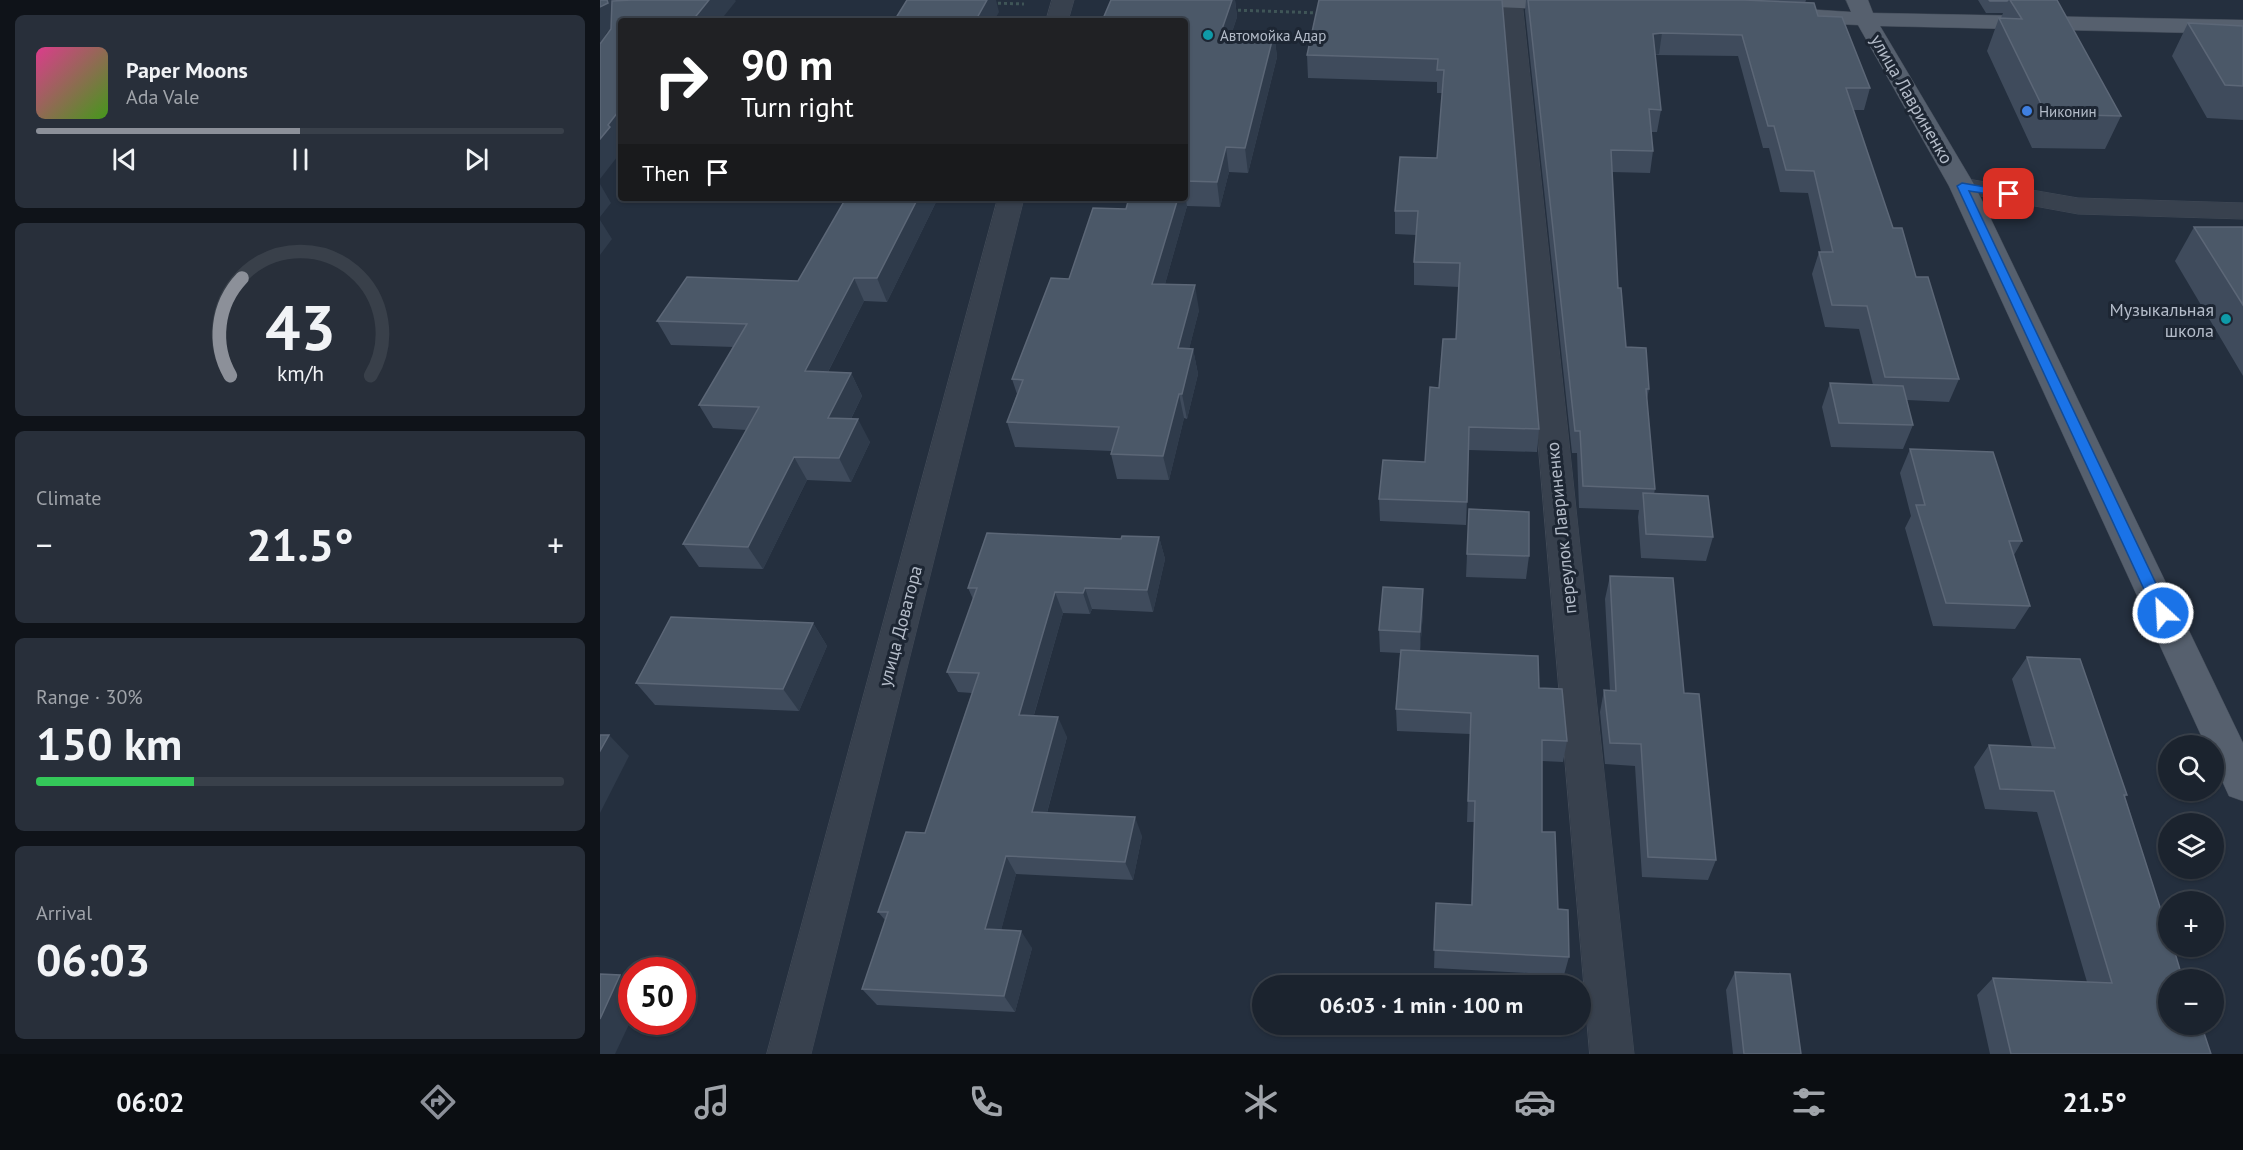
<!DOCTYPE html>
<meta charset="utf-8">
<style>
body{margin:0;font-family:"PT Sans",sans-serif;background:#282f3a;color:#f1f3f6;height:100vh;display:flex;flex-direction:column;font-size:22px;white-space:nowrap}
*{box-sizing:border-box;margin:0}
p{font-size:20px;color:#a0a4aa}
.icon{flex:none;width:33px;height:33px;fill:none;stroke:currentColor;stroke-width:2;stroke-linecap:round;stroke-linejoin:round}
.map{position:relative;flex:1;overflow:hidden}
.drawer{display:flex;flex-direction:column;gap:15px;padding:15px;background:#0f1319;width:600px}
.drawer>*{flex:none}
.banner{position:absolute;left:18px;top:18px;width:570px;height:183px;border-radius:6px;box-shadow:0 2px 4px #0004,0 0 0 2px #39404a;background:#202124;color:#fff;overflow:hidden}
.tools{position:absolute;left:1558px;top:735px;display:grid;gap:12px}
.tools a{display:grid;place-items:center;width:66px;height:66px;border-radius:50%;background:#1b232e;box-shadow:0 2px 4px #0004,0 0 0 2px #39404a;font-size:30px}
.speed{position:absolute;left:18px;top:957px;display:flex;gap:12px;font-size:30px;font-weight:700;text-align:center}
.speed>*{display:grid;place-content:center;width:78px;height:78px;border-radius:50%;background:#1b232e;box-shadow:0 2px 4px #0004,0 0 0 2px #39404a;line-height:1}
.speed .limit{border:9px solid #d22;background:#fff;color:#111}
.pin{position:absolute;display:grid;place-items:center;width:51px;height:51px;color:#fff;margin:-26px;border-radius:12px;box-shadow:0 3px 9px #0006}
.me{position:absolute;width:66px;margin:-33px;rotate:335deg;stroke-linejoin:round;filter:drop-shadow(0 0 4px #0008)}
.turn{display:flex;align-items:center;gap:21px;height:126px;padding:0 24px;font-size:27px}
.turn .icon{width:78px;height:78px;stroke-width:2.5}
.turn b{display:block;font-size:42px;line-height:51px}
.then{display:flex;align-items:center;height:57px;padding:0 24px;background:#0003;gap:12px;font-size:22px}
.big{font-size:45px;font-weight:700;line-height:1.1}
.drawer .card{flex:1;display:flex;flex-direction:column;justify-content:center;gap:9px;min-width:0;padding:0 21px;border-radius:9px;background:#282f3a}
.drawer .dial{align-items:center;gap:0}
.dial svg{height:156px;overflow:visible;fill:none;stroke:#39404a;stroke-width:7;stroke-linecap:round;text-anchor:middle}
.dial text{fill:#f1f3f6;stroke:none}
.song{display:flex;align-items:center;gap:18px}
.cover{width:72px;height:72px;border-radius:9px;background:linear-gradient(135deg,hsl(330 70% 55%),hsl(100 70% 35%))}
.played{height:6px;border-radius:3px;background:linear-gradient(90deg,#8c9099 50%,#39404a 50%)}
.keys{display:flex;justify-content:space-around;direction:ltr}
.heat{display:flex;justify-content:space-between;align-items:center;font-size:33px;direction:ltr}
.charge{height:9px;border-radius:4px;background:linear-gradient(90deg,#34c759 30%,#39404a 0)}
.trip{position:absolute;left:652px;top:975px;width:339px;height:60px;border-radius:30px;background:#1b232e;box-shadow:0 2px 4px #0004,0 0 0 2px #39404a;font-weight:700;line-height:60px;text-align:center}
.dock{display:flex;height:96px;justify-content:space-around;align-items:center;background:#0b0e12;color:#a0a4aa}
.dock .icon{width:42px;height:42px}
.dock .on{color:#8c9099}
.dock b{font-size:27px;color:#f1f3f6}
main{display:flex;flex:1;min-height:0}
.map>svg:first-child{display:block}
</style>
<main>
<section class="drawer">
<div class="card">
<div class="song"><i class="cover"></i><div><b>Paper Moons</b><p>Ada Vale</p></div></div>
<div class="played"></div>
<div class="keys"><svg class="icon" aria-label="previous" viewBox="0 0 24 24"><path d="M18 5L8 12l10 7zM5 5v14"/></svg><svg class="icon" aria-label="pause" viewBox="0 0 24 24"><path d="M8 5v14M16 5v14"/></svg><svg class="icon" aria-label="next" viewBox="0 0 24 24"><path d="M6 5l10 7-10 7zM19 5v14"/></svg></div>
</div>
<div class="card dial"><svg viewBox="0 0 100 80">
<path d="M14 69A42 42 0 1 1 86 69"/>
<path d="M14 69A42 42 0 0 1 20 19" stroke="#8c9099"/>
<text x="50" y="56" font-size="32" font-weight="700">43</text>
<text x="50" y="72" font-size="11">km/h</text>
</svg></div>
<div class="card"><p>Climate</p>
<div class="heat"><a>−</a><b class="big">21.5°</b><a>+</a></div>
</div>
<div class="card"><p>Range · 30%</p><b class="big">150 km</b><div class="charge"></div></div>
<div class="card"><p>Arrival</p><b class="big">06:03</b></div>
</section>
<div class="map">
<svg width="1643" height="1054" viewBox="0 0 1643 1054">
<rect width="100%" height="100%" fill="#242f3e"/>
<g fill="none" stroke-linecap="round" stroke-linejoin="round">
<defs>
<g id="minor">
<path d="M452,0H474L468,21H446Z"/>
<path d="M901,0L922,1L1034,1054H990Z"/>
<path d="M1362,178L1478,198L1643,203V219L1478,214L1353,191L1349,186L1353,181Z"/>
<path d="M398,198H424L211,1054H167Z"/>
</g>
<g id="major">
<path d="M861,0H980L983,4L980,9L972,10L872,6L864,5Z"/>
<path d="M1246,0H1268L1273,13L1643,20V34L1280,26L1375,186L1643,743V801L1629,796L1614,763V746H1606L1349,186L1258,25L1173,21L1165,19L1162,14L1165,9L1173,7L1251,12Z"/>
</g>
</defs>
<use href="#minor" stroke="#414a57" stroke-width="1"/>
<use href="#major" stroke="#414a57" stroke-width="1"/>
<g stroke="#3f5557" stroke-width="3" stroke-dasharray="3 3" stroke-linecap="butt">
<path d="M392,3L424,4"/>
<path d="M632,10L721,13"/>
</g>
<use href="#minor" fill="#38414e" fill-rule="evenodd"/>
<use href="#major" fill="#56606e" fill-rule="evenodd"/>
</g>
<g fill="#3f4b5c">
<path d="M511,0H635L637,17L632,32L674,33L677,57L648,173L629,172L620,207L587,206L565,284L599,310L589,349H593L598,374L587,419L584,418L569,480L517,479L511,454V451L415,447L407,422L417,394L412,379L469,279L526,209L585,198V21Z"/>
<path d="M902,0L939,429L937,452L869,450L866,525L780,521L779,499L825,462L839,388L856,339L859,287L814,285V262L816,235L795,234V211L837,158L842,93H837V82L708,78L707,55Z"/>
<path d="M926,0H1206L1205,3L1218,16L1270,88L1264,110H1253L1293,228L1316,277L1359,379L1349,402L1307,400L1313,425L1303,449L1231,447L1222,407L1230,383L1273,385L1259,329L1225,327L1212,274L1219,252H1221L1208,193L1180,192L1169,148H1163L1138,56L1055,55L1061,110L1057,132H1051L1053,151L1050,173L1012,172L1018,288L1026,347L1049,389L1047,399L1055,489L1054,494L1113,537L1106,561L1041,558L1038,517L1039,510L979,508L977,453H972L925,11Z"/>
<path d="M1378,0H1457L1521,116L1505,149L1432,148L1387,51L1399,18H1401L1403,13H1386Z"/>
<path d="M1588,23L1643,26V120L1607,118L1572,56Z"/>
<path d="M246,198H338L287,302L264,301L228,372L251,373L262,396L251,419L270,442L251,482L207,480L163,569L99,567L83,544L147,430L113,428L99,405L134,347L71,345L57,321L198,281Z"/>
<path d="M1594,227H1643V376L1575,261Z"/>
<path d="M1310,449L1422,541L1414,555L1430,606L1415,629L1333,626L1305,528L1311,516L1300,473Z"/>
<path d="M869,509L929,556L926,579L866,577Z"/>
<path d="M559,537L565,559L553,612L492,609L490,614L463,613L434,715L467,737L447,813L542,836L533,880L416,874L401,930L432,948L415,1012L277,1005L262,989L285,920L278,912L325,833L372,693L358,692L347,672L373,599L368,588L521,539Z"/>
<path d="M1010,576L1084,693L1116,860L1108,880L1042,877L1035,766L1005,764L1000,712L1004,690L1010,691L1005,599Z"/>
<path d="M823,612L820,651L939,688L967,741L963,762L942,761V832L958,909L969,957L964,975L834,968L836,903L871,905L874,822H867L870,734L797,731L796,709L800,653L780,652L779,630Z"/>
<path d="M213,623L227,646L199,711L55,705L36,683Z"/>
<path d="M1427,657L1527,795L1525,797L1583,980L1611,1054H1390L1377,995L1393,978L1487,982L1437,812L1385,809L1374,767L1389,745L1432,747L1412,679Z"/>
<path d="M1135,972L1201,1054H1133L1126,990Z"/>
</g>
<g fill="#2f3b4b">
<path d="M7,0H31L19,25L7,32L1,43L0,49V7Z"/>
<path d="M109,0H135L136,1L120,21H92Z"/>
<path d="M387,0H396L399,12L394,21H378L377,18Z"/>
<path d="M628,0H635L637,17L624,56L621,32Z"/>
<path d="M674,33L677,57L648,173L645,148Z"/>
<path d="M1062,33L1059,54L1049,56L1053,34Z"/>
<path d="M21,108V152L0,179V139L8,125Z"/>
<path d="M626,147L629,172L620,207L617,182Z"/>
<path d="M0,184L11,203L0,217Z"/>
<path d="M585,195L587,206L558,309L552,284L578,198H585Z"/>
<path d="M318,198H338L287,302L277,278Z"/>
<path d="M0,220L12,239L0,255Z"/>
<path d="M254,278L264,301L216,395L205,371Z"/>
<path d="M595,285L599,310L583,373L578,348Z"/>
<path d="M593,349L598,374L587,419L582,394Z"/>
<path d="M251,373L262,396L240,441L228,418Z"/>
<path d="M579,394L584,418L569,480L563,456Z"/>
<path d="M258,419L270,442L251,482L239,458Z"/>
<path d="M194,457L207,480L163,569L148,547Z"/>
<path d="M559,537L565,559L553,612L547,590Z"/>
<path d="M485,588L492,609L490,614L483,593Z"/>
<path d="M823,589V612L820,654V632Z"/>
<path d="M455,592L463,613L428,735L419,715Z"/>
<path d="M213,623L227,646L199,711L183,689Z"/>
<path d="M458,717L467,737L442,831L432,812Z"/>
<path d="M9,735L29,756L0,813V751Z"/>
<path d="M535,817L542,836L533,880L525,862Z"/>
<path d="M406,856L416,874L397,946L385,929Z"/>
<path d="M421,931L432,948L415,1012L404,996Z"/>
<path d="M20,975L32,984V1018L15,1054H0V1019Z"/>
</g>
<g fill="#4b5868" stroke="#5c6777" stroke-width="1.5">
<path d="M0,0H7L8,3L0,7Z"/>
<path d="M32,0H109L92,21H21V108L8,125L10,127L0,139V44L11,29L12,1Z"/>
<path d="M307,0H387L377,18H388L386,21H294Z"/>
<path d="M511,0H632L621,32L674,33L645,148L626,147L617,182L585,181V21H502Z"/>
<path d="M719,0H902L939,429L869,427L867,502L779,499L783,460L825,462L830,387L839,388L843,339H856L860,263L814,262L818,211H795L800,157L837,158L844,70H837L838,59L707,55Z"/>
<path d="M928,0H1144L1214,3L1218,16L1242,17L1270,88H1246L1293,228H1302L1316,277H1328L1359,379L1285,377L1267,306L1232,305L1219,252H1233L1214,171L1186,170L1174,126H1168L1142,35L1062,33L1053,34L1061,110L1049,109L1053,151L1011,150L1018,288H1021L1026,347L1046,348L1049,389H1046L1055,489L983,486L980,431H975Z"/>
<path d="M1389,0H1408L1407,1H1390Z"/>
<path d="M1410,0H1457L1521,116L1446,114L1399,18L1422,19Z"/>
<path d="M1588,23L1643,26V86L1625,85Z"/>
<path d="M246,198H318L277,278H254L205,371L251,373L228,418L258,419L239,458L194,457L148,547L83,544L159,407L99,405L147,324L57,321L87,277L198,281Z"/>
<path d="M529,198H578L552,284L595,285L578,348L593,349L582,394H579L563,456L511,454L519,427L407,422L423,380L412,379L451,278L469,279L493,208L526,209Z"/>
<path d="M1594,227H1643V305Z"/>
<path d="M1230,383L1303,386L1313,425L1239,423Z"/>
<path d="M1310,449L1393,452L1422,541H1409L1430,606L1346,603L1316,505H1325Z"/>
<path d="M1043,493L1108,496L1113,537L1046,534Z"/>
<path d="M869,509L929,512V556L867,554Z"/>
<path d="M387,533L521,539L522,536L559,537L547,590L485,588L483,593L455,592L419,715L458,717L432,812L535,817L525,862L406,856L385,929L421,931L404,996L262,989L288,912H278L306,832L325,833L379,673L347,672L377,588H368Z"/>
<path d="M1010,576L1073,578L1084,693L1099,694L1116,860L1048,857L1041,744L1010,743L1004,690L1016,691Z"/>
<path d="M783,587L823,589L820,632L779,630Z"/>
<path d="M71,617L213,623L183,689L36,683Z"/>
<path d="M801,650L938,656L939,688L962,689L967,741L942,740V832H955L958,909L968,910L969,957L834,950L836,903L872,905L875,801H868L871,713L796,709Z"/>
<path d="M1427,657L1480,659L1527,795H1524L1569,935V946H1573L1583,980H1569V1024H1601L1611,1054H1411L1393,978L1512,983L1454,791L1400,789L1389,745L1455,748Z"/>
<path d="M0,735H9L0,751Z"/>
<path d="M1135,972L1190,974L1201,1054H1144Z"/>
<path d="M0,974L20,975L0,1019Z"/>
</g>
<path fill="#1a73e8" stroke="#114b97" stroke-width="1.5" d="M1362,183L1409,191L1415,194L1409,197L1369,191L1570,613L1568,617H1558L1555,613L1357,186Z"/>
<g fill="#0f9aa8" stroke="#1d2633" stroke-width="2">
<circle cx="608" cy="35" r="6"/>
<circle cx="1626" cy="319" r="6"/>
</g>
<circle fill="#3f7fe0" stroke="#1d2633" stroke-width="2" cx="1427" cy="111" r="6"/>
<g text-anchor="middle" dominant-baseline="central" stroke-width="6" stroke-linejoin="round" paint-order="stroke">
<g font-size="15" fill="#b4bcc9" stroke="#1d2633" text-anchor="start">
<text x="620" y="35">Автомойка Адар</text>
<text x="1439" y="111">Никонин</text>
</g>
<g font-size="18" fill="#b4bcc9" stroke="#1d2633">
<text transform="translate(1312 99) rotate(60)">улица Лавриненко</text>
<text transform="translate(961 528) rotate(-96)">переулок Лавриненко</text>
<text transform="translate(300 626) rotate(-75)">улица Доватора</text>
</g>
<g font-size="18" fill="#b4bcc9" stroke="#1d2633" text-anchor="end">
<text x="1614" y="309">Музыкальная<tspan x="1614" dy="21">школа</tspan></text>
</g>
</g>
</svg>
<div class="tools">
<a><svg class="icon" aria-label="search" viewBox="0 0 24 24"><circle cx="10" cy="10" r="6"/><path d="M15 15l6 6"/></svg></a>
<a><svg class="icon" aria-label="layers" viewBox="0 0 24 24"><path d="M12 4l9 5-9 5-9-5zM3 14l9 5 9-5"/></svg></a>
<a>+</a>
<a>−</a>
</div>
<div class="speed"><div class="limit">50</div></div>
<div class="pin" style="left:1409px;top:194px;background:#d93025"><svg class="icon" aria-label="arrive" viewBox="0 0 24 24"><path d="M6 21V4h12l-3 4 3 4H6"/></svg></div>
<svg class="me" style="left:1563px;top:613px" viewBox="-20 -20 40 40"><circle r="17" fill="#1a73e8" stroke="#fff" stroke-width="3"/><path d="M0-11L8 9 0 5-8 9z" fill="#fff"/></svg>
<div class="trip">06:03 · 1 min · 100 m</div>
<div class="banner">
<div class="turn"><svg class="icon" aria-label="right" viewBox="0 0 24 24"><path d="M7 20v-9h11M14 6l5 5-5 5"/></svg><div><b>90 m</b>Turn right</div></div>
<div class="then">Then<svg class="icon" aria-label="arrive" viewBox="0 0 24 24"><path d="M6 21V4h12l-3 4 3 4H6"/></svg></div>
</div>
</div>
</main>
<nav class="dock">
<b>06:02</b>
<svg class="icon on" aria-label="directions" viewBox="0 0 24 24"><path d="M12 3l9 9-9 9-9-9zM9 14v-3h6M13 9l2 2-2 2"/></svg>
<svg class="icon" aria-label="music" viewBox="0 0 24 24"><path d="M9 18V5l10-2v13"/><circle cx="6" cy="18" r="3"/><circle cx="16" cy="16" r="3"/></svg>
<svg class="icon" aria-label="phone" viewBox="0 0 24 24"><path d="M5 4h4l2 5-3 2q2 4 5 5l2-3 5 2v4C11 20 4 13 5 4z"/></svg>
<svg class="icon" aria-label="climate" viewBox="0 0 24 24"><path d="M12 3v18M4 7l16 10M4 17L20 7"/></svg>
<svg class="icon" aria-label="car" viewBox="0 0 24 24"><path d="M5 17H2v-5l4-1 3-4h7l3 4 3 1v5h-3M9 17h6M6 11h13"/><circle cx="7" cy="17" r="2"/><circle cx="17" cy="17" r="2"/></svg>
<svg class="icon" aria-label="filters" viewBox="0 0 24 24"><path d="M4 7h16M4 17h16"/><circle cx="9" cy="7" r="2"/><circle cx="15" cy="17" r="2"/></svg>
<b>21.5°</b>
</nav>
